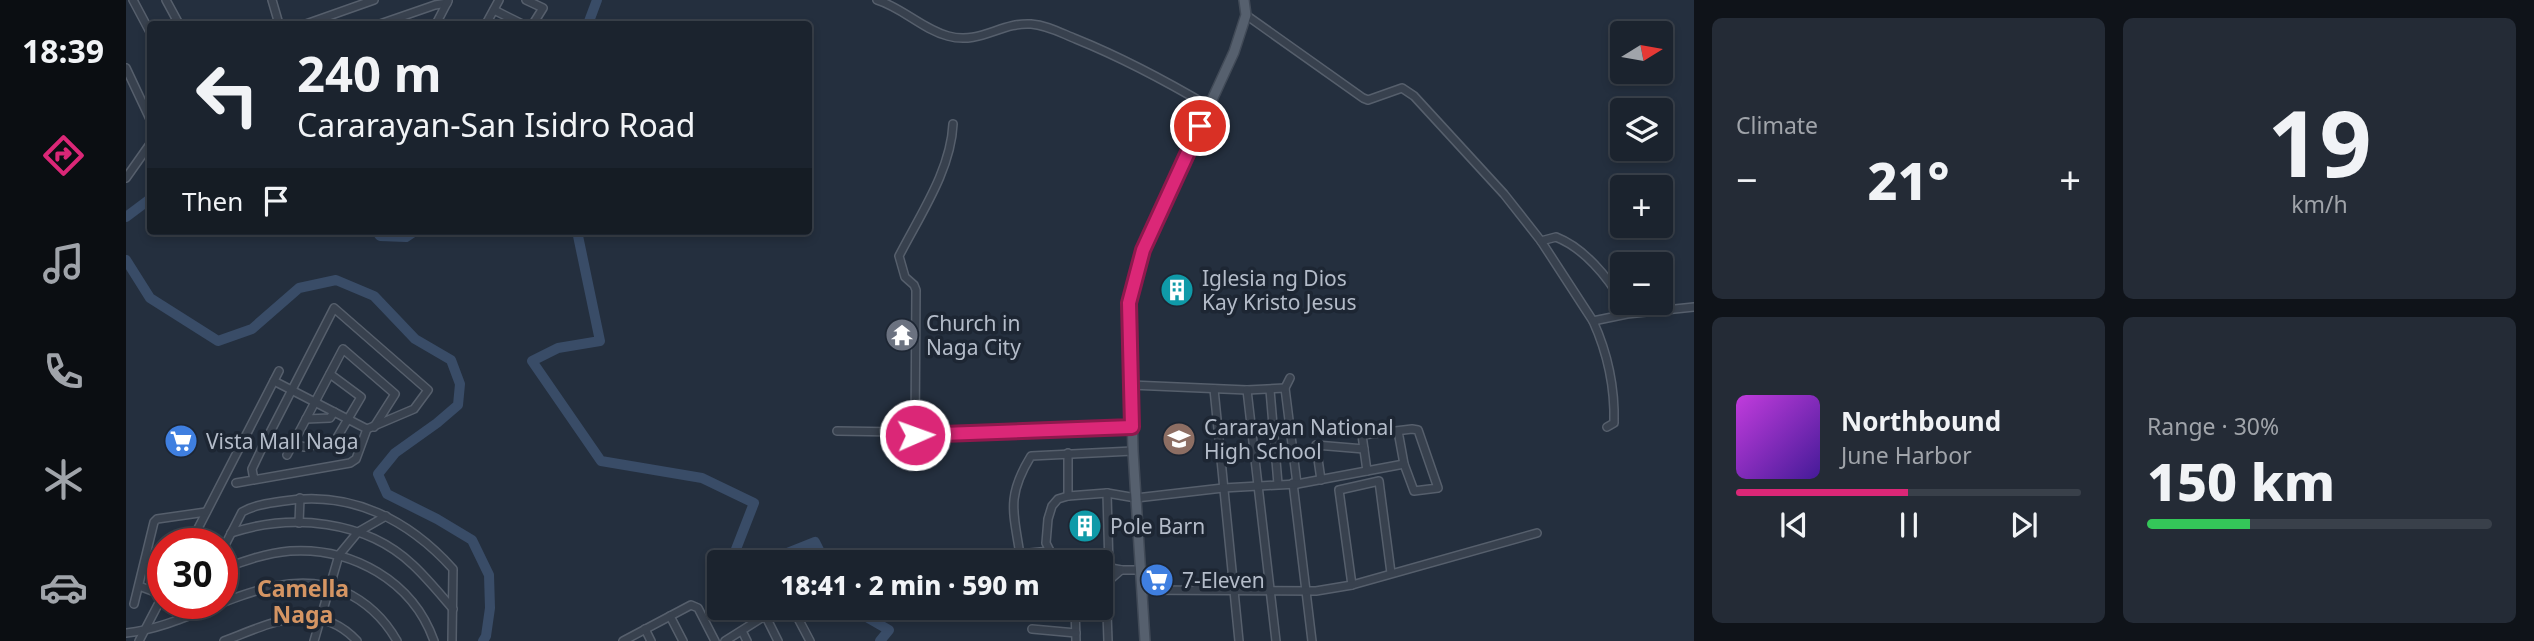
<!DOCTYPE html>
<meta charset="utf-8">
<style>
body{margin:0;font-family:"Noto Sans",sans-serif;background:#242b36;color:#f1f3f6;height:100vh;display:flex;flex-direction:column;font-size:26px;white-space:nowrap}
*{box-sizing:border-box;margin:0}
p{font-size:23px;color:#a0a4aa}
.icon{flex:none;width:38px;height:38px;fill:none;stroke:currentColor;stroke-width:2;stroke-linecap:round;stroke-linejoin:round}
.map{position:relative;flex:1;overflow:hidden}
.side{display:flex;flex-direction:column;gap:18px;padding:18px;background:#0f1319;width:840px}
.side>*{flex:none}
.banner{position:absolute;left:21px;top:21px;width:665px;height:214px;border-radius:7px;box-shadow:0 4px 10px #0003,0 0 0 2px #39404a;background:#1b232e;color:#f1f3f6;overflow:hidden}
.needle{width:46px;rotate:79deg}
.tools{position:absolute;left:1484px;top:21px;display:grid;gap:14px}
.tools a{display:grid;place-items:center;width:63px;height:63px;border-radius:7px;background:#1b232e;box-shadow:0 4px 10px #0003,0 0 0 2px #39404a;font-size:35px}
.speed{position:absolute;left:21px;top:528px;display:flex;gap:14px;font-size:35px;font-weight:700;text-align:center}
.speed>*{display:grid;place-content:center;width:91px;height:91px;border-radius:50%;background:#1b232e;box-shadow:0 4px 10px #0003,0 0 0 2px #39404a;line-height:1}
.speed .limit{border:10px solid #d22;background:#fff;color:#111}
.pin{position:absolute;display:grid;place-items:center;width:60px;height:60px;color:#fff;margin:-30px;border:4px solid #fff;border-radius:50%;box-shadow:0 2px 7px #0007}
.me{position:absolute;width:77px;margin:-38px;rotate:88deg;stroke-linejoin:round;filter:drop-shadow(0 0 5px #0008)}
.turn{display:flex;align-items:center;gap:24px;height:147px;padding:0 35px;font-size:32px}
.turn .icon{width:91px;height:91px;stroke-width:2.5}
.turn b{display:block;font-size:49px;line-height:60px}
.then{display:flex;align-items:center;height:66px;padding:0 35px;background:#0003;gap:14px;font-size:26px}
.big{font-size:52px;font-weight:800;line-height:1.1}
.side .card{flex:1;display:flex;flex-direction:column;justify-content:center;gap:10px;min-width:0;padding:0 24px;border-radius:10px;background:#242b36}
.side .dial{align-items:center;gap:0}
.dial b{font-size:91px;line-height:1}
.song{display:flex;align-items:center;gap:21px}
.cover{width:84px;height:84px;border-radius:10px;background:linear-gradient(135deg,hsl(290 70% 55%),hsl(260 70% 35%))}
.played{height:7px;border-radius:4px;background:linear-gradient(90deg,#db2777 50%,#39404a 50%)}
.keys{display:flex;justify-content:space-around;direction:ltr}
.heat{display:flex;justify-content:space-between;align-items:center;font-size:38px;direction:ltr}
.charge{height:10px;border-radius:5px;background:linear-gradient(90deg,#34c759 30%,#39404a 0)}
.side .tiles{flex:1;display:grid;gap:18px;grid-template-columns:repeat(2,1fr)}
.trip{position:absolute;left:581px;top:550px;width:406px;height:70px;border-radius:7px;background:#1b232e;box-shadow:0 4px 10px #0003,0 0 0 2px #39404a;font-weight:800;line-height:70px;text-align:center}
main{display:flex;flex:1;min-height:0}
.tab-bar{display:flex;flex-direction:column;width:126px;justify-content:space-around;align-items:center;background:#0b0e12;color:#a0a4aa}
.tab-bar .icon{width:49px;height:49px}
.tab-bar .on{color:#db2777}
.tab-bar b{font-size:32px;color:#f1f3f6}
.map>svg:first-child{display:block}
</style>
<main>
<nav class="tab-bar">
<b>18:39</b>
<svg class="icon on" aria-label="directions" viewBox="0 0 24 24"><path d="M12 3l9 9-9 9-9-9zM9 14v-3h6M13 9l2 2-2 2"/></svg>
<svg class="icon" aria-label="music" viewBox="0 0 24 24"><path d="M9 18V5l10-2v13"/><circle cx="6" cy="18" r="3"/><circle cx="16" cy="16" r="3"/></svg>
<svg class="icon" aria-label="phone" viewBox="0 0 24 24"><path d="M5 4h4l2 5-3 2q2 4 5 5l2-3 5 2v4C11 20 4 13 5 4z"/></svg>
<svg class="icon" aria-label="climate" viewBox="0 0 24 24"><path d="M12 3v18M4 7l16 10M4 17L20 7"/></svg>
<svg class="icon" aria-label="car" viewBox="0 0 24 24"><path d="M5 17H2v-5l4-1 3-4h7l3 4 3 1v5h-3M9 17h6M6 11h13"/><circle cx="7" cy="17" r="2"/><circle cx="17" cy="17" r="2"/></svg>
</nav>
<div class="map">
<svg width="1568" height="641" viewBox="0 0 1568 641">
<rect width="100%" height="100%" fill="#242f3e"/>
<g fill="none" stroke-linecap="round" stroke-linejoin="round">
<g stroke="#394c67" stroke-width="10">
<path d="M462,24L471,0"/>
<path d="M0,217L24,199"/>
<path d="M250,231L254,236L280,237L289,231"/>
<path d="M451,231L474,341L432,348L406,361L475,461L576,478L628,503L605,562"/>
<path d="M0,260L24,298L92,341L126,329L173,288L210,280L248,296L289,339L325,360L334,384L332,405L311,423L269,453L252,474L261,494L311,519L346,540L363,575L364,608L360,636L357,641"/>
<path d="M639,562L689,542L699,562"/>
<path d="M723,607L763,630L754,641"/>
</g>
<defs>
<g id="minor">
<path d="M7,0L24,32"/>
<path d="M40,0L53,24"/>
<path d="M146,0L153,24"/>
<path d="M400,0L417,8L407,24"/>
<path d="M751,0C777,8 796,29 822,36C854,45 875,22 905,24C921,25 935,33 950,39C997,58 1040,81 1084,107"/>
<path d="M368,10L396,24"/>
<path d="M1120,15L1237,98L1242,100L1276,88L1288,96L1378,194L1415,241L1467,321L1501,314L1568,307"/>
<path d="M180,24L248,0"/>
<path d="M254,24L309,5L321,3"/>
<path d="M310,24L322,1"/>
<path d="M360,24L373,0"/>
<path d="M0,68L24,119"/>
<path d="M0,178L24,144"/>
<path d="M1415,241L1430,237C1458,248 1482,277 1496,302"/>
<path d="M1467,321C1482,354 1489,386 1488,423L1481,427"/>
<path d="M1164,378L1159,388L1171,484"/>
<path d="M148,381L241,429"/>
<path d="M1005,385L1121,390L1159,388"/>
<path d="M1088,389L1113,641"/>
<path d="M1121,390L1150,641"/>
<path d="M1144,390L1152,484"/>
<path d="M180,419L204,418L208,412"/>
<path d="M711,431L774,432L789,435L1006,427"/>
<path d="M789,435L790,290L788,285L779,277L773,256C794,215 825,170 827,124"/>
<path d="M167,443L178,447L209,441L235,397L204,374"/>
<path d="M161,455L217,349L269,394L248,427"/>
<path d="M1241,471L1236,435L1286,429L1292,430L1312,488L1288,491L1278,464L1272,431"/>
<path d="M1195,480L1190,445L1238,449"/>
<path d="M110,483L224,463L230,459L241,429L288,409L302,390L208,308L136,448L126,469L128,480"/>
<path d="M1167,483L1186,641"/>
<path d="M981,493L983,567"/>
<path d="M942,496V453"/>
<path d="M173,523L174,498"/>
<path d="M105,533C165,513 240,520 287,565C301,578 314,594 327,609"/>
<path d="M64,544L153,371"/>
<path d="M96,551L116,512C128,505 144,503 158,501C225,490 283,520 327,569L326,641"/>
<path d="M894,554L924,551"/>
<path d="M895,562C889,515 878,500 905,456L1007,451"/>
<path d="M947,562L933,560L924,551L920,543L922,519L926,506L932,499L942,496L981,493L1010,498L1097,488L1171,484L1278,464"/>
<path d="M975,566L995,570H1015"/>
<path d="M96,569C118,561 140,553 164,551C226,547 287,581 308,641"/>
<path d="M1226,585L1213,490L1253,481L1265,573"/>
<path d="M13,586L37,595"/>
<path d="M1016,590L1190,591L1226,585L1411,533"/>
<path d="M8,604L28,522L31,519L80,512"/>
<path d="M666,607L684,641"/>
<path d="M949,607L950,641"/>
<path d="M639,615L652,641"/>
<path d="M544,616L557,641"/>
<path d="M519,629L525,641"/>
<path d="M906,629L950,633"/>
<path d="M616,631L621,641"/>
<path d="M0,633C71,626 146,561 217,591C241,602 258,618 271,641"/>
<path d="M13,641L37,595"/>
<path d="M98,641C143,624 191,598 231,641"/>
<path d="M188,641L213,555L232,532L260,516"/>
<path d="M497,641L565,605L572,608L589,641"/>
<path d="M599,641L653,607"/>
<path d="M982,641L980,583L995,570"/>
</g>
<path id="major" d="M1019,641L1007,451L1003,303L1017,250L1108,52L1120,15L1118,0"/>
</defs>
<use href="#minor" stroke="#565f6c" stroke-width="10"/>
<use href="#major" stroke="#414a57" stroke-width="12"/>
<use href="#minor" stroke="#38414e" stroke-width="7"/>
<use href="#major" stroke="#56606e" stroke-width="9"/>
</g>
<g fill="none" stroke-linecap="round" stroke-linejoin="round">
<defs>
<path id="route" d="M789,435L1006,427L1003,303L1017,250L1074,126"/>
</defs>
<use href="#route" stroke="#8e194d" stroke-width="18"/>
<use href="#route" stroke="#db2777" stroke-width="12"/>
</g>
<defs>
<symbol id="building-disc" viewBox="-11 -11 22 22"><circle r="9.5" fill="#0f9aa8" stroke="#1d2633"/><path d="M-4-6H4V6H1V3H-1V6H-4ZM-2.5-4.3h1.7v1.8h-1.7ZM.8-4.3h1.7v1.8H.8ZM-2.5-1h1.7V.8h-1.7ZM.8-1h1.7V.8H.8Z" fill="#fff"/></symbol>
<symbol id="temple-disc" viewBox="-11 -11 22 22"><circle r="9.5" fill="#6b7280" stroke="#1d2633"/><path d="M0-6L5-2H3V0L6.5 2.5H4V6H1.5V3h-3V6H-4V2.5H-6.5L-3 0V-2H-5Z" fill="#fff"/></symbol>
<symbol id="school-disc" viewBox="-11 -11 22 22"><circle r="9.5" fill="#8d6e63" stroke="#1d2633"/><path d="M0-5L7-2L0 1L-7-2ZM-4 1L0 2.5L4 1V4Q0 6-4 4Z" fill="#fff"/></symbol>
<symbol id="supermarket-disc" viewBox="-11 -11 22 22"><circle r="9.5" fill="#3f7fe0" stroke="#1d2633"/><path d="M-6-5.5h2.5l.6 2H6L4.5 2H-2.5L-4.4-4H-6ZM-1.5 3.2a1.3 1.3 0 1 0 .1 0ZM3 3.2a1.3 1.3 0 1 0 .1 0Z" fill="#fff"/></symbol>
</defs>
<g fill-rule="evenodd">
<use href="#building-disc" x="1032" y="271" width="38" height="38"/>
<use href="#temple-disc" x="757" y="316" width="38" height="38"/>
<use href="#school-disc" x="1034" y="420" width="38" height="38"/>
<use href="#supermarket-disc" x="36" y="422" width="38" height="38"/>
<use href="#building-disc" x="940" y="507" width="38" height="38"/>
<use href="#supermarket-disc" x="1012" y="561" width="38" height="38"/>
</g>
<g text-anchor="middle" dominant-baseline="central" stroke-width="7" stroke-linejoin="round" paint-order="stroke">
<g font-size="21" fill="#b4bcc9" stroke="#1d2633" text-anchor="start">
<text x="1076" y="278">Iglesia ng Dios<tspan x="1076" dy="24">Kay Kristo Jesus</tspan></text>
<text x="800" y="323">Church in<tspan x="800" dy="24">Naga City</tspan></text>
<text x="1078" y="427">Cararayan National<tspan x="1078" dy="24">High School</tspan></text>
<text x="80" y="441">Vista Mall Naga</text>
<text x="984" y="526">Pole Barn</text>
<text x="1056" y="580">7-Eleven</text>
</g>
<g font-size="23" font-weight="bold" fill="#d59563" stroke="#1d2633">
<text x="177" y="588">Camella<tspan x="177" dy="26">Naga</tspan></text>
</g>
</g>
</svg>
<div class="tools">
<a><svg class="needle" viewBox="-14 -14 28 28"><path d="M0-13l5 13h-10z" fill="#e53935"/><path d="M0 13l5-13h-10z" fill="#a0a4aa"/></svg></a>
<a><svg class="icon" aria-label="layers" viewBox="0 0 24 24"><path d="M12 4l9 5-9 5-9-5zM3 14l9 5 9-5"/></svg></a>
<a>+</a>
<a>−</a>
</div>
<div class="speed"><div class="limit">30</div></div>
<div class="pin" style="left:1074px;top:126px;background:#d93025"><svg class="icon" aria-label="arrive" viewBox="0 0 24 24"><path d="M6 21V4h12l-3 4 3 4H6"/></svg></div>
<svg class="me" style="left:789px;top:435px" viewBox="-20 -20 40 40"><circle r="17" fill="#db2777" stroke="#fff" stroke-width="3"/><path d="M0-11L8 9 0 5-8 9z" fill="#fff"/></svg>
<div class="trip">18:41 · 2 min · 590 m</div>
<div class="banner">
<div class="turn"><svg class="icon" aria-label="left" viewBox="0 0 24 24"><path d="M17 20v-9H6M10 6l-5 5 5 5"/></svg><div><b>240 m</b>Cararayan-San Isidro Road</div></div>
<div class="then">Then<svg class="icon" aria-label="arrive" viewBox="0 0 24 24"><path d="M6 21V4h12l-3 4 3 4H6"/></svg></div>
</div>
</div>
<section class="side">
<div class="tiles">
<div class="card"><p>Climate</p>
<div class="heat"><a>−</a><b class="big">21°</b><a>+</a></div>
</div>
<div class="card dial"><b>19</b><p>km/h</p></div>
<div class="card">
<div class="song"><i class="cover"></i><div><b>Northbound</b><p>June Harbor</p></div></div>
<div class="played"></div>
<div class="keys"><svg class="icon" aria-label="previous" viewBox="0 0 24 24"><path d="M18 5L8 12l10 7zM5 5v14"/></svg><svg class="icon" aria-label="pause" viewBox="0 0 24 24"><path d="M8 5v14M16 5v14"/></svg><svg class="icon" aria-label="next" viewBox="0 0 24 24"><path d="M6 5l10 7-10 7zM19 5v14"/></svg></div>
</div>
<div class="card"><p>Range · 30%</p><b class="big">150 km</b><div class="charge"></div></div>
</div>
</section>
</main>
